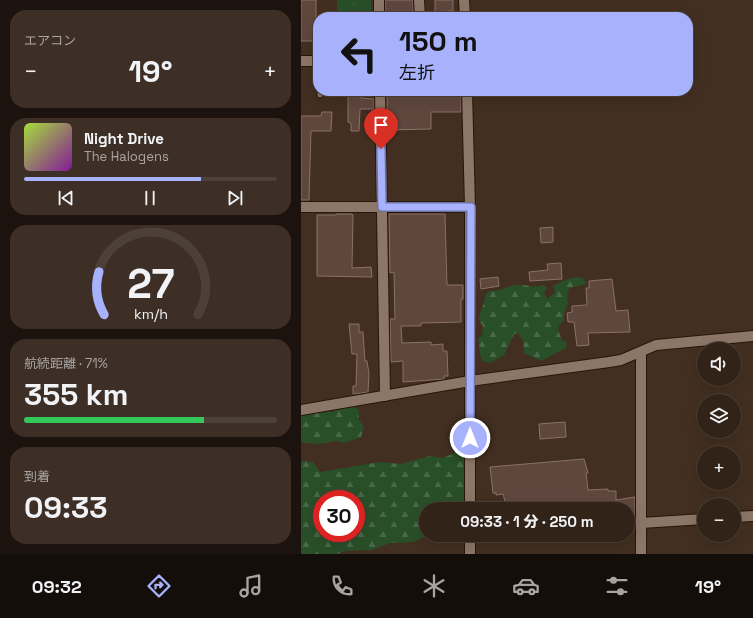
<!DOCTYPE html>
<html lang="ja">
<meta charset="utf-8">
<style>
body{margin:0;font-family:"Space Grotesk","Noto Sans JP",sans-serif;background:#3d2f26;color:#f1f3f6;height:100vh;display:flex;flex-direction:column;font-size:15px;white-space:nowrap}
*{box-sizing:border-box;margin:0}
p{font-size:13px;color:#a8a4a2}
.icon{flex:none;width:22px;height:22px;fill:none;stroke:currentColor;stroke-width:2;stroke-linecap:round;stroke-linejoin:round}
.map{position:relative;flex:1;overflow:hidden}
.details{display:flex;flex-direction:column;gap:10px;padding:10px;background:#1c130e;width:301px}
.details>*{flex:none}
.hud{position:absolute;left:12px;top:12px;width:380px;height:84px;border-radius:16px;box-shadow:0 4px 16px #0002,0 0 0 1px #4d4038;background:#a7b1fc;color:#111;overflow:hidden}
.fabs{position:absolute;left:396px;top:342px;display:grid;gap:8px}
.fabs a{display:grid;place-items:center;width:44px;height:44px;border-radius:50%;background:#322319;box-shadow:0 4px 16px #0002,0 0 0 1px #4d4038;font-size:20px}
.speed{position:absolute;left:12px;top:490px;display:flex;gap:8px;font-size:20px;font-weight:700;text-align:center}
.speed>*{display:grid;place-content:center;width:52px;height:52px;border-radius:50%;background:#322319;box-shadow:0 4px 16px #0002,0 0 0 1px #4d4038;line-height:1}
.speed .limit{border:6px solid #d22;background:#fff;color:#111}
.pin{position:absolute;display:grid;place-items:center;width:34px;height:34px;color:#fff;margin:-41px -17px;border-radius:50% 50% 50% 0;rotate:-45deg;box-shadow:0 0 4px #0007}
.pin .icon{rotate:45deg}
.me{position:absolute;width:44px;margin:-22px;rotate:0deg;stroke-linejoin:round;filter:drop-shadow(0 0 3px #0008)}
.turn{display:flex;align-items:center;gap:14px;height:84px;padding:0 20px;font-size:18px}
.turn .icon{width:52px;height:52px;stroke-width:2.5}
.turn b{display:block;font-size:28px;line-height:34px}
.big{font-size:30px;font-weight:800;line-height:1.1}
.details .widget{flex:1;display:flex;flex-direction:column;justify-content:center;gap:6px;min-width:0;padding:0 14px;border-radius:16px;background:#3d2f26}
.details .dial{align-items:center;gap:0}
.dial svg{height:104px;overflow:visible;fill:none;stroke:#4d4038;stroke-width:7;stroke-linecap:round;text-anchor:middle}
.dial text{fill:#f1f3f6;stroke:none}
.song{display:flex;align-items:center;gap:12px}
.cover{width:48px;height:48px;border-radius:6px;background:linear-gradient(135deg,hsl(80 70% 55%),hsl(290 70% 35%))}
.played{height:4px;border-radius:2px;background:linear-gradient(90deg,#a7b1fc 70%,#4d4038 70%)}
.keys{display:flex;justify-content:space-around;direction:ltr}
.heat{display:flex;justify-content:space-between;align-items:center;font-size:22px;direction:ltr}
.charge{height:6px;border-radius:3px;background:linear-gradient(90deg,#34c759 71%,#4d4038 0)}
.trip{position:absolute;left:118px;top:502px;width:216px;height:40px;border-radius:20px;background:#322319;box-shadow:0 4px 16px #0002,0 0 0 1px #4d4038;font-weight:800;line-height:40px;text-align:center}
.tabs{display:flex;height:64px;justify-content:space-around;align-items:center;background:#140e0a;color:#a8a4a2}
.tabs .icon{width:28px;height:28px}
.tabs .selected{color:#a7b1fc}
.tabs b{font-size:18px;color:#f1f3f6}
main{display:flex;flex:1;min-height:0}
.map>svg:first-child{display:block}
</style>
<main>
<section class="details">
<div class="widget"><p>エアコン</p>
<div class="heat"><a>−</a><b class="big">19°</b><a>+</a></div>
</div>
<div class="widget">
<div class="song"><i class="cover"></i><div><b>Night Drive</b><p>The Halogens</p></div></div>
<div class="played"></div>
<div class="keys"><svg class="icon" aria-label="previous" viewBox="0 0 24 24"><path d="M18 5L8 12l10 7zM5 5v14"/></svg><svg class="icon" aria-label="pause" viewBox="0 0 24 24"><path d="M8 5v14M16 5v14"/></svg><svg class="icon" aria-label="next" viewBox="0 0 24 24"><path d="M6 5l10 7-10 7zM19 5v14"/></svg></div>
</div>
<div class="widget dial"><svg viewBox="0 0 100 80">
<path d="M14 69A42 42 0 1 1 86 69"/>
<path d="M14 69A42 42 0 0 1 10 36" stroke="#a7b1fc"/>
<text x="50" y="56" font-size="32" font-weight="700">27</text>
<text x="50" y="72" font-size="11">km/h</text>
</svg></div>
<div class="widget"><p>航続距離 · 71%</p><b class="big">355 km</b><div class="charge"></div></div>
<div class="widget"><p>到着</p><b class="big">09:33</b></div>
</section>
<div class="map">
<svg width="452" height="554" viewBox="0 0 452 554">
<defs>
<pattern id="grass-tufts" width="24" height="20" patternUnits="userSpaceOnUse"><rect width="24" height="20" fill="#294f28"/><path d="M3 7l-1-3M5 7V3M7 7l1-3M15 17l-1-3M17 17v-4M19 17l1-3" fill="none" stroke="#496847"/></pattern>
<pattern id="forest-firs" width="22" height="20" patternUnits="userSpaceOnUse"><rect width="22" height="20" fill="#294f28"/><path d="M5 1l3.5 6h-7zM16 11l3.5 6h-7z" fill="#496847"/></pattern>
</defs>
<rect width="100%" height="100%" fill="#422f21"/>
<rect fill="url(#grass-tufts)" x="36" y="0" width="34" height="17"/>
<g fill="url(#forest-firs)" fill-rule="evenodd">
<path d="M275,277L282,278L285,284L268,288L266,297L267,303L263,313V320L259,324L257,330L261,340L266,342L265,348L240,361L223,353L222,341L217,333L213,334L203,355L189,363L181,361C178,353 179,347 177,339L181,335L182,326C174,317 181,312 183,302C184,296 184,295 188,291C198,292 206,286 216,285C226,284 229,289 242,285L246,288L243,293L247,299L254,292L252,286L267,279Z"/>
<path d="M50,404L58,411V420L63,427L60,437L43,443L35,441L18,444L0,442V414L19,409L32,412L35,407Z"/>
<path d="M166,445V508L125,509V535H129L112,542L89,543L71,550L44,551L37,554H0V461L12,462L19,472L79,462L100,464L129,456L142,458L158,451L159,446ZM21,499H55V533H21Z"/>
</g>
<path fill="#294f28" d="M61,4V17H44V5Z"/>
<g fill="#5f473e" stroke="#8b7167">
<rect x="0" y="0" width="15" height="41"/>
<path d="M84,0H112V12L95,13V17H84Z"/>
<path d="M134,0H152V11H146V17H134Z"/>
<path d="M47,91H60V98L73,99V109H59L58,131H50V123L47,122Z"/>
<path d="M86,91H160V112H130V129L86,130Z"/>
<path d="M21,112H31L30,131H10L8,200H0V116H20Z"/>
<path d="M35,214H51L52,215L51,268L70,267L71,277L16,276V215H35Z"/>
<path d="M88,214H144L146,285H162V299H160V322L120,323V326H100L101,343L130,342V345L142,344V351H146L147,376H143V379L102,382V361L90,362L89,319H94L93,272L89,273Z"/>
<path d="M252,227V242L240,243L239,228Z"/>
<path d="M260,263L261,279L229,281L228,272L247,270L246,264Z"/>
<path d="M197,277L198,286L180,289L179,279Z"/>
<path d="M311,279L315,311L327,310L329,332L287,333L288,345L276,346L273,322H267L266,313L271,312V306L286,305L285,288H288V281Z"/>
<path d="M48,324H58V332H62L64,361H66L68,374L67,392L52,394V386H55L56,354H51Z"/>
<path d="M264,422L265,437L239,439L238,424Z"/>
<path d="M283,459L287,473H285L287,490L307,489V491H315V500L334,497V520L327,521V509H206L202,494L195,495V493H192L189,467Z"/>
</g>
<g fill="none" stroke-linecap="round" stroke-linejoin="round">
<defs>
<path id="service" d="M19,91V95"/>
<g id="minor">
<path d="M78,0V17"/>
<path d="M118,0L119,17"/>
<path d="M163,0L164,17"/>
<path d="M0,61H17"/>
<path d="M79,91L84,396"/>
<path d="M166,91L169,207V509"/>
<path d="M0,207H169"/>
<path d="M340,352V554"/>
<path d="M0,410L169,381L308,362L320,360L355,345L452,336"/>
<path d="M433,517L452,516"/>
<path d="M340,523L403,519"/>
<path d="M169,554V535"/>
</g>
</defs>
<use href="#service" stroke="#281609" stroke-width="7"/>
<use href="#minor" stroke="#281609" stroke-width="12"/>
<use href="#service" stroke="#8c7667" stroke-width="5"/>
<use href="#minor" stroke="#8c7667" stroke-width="10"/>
</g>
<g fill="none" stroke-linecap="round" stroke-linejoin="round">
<defs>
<path id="route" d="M80,149L81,207H170L169,438"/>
</defs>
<use href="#route" stroke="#6d73a4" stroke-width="10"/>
<use href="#route" stroke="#a7b1fc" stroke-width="7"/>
</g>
</svg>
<div class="fabs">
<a><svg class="icon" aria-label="sound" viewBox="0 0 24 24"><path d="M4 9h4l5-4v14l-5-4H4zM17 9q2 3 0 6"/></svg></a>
<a><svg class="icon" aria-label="layers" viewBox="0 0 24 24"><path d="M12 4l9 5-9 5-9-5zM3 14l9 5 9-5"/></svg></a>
<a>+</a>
<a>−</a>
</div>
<div class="speed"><div class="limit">30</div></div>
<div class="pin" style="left:80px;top:149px;background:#d93025"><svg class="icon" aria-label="arrive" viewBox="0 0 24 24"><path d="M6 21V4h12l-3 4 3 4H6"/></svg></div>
<svg class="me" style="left:169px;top:438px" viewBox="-20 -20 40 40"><circle r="17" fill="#a7b1fc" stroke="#fff" stroke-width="3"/><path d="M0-11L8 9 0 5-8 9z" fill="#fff"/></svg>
<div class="trip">09:33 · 1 分 · 250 m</div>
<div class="hud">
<div class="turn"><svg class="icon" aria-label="left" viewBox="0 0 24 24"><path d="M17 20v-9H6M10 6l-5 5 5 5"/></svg><div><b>150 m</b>左折</div></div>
</div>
</div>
</main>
<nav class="tabs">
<b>09:32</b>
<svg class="icon selected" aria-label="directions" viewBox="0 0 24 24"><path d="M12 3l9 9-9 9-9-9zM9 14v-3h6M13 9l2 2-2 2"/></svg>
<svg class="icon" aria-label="music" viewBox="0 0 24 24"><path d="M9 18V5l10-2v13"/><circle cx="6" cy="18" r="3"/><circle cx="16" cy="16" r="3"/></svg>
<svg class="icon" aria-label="phone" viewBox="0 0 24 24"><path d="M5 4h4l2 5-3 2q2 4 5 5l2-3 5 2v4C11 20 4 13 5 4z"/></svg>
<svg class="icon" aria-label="climate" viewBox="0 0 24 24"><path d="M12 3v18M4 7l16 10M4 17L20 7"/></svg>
<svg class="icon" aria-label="car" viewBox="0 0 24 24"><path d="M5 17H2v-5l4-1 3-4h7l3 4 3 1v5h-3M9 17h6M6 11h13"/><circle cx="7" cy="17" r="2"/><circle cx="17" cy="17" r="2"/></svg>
<svg class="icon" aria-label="filters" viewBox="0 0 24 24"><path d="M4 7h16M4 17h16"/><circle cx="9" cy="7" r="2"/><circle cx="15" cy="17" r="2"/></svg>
<b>19°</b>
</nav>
